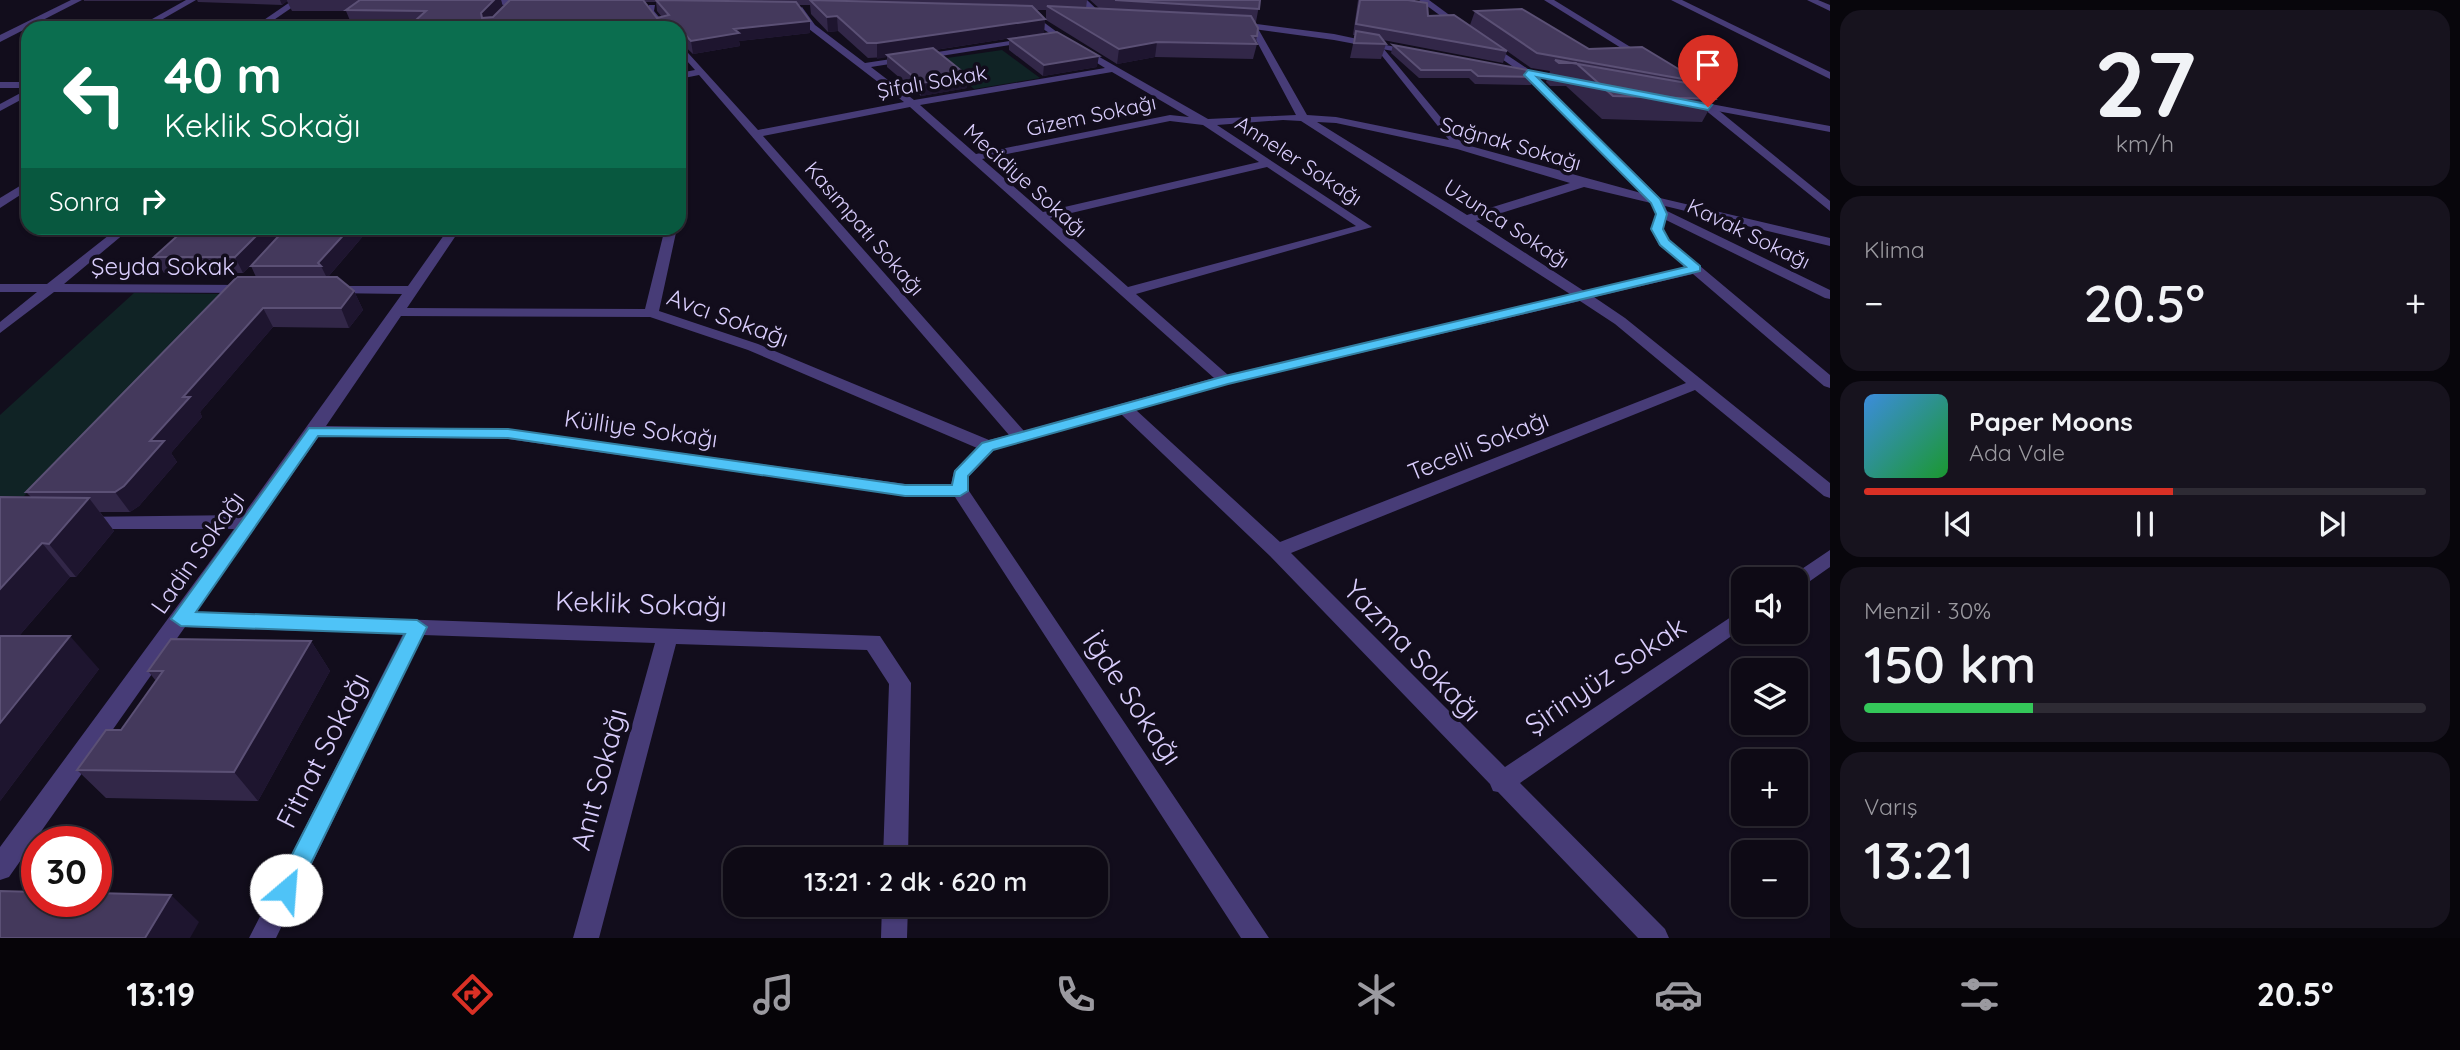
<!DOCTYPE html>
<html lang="tr">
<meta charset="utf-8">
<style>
body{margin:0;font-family:Quicksand,sans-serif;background:#17131e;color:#f1f3f6;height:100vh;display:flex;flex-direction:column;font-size:26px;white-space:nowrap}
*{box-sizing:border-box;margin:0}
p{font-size:23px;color:#9b9aa0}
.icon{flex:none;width:38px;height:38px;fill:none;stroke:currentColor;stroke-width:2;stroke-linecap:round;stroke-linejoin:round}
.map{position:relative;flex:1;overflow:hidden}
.details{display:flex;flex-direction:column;gap:10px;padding:10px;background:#08060c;width:630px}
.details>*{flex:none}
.banner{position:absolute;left:21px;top:21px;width:665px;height:214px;border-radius:21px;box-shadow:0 2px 5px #0004,0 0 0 2px #2e2b34;background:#0b6e4f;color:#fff;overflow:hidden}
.buttons{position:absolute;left:1731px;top:567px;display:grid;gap:14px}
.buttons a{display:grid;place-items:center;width:77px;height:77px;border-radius:14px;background:#0e0a15;box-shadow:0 2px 5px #0004,0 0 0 2px #2e2b34;font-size:35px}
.speed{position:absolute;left:21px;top:826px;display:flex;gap:14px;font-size:35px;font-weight:700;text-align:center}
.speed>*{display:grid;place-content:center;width:91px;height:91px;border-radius:50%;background:#0e0a15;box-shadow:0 2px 5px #0004,0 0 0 2px #2e2b34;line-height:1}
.speed .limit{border:10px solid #d22;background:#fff;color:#111}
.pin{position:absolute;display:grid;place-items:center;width:60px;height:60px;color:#fff;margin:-72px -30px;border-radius:50% 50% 50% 0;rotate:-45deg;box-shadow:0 0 7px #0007}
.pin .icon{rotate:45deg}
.me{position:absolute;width:77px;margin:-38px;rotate:27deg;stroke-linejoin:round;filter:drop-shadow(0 0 5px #0008)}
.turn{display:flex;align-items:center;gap:24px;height:147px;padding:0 28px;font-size:32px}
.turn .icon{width:91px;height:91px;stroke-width:2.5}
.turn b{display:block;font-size:49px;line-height:60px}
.then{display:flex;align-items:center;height:66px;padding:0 28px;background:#0003;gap:14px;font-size:26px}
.big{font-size:52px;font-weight:600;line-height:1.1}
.details .widget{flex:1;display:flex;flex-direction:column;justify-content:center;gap:10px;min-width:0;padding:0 24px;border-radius:21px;background:#17131e}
.details .dial{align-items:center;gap:0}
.dial b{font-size:91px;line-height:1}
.song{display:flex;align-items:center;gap:21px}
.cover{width:84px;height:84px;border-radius:10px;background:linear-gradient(135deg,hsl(210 70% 55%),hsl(130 70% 35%))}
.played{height:7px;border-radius:4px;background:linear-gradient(90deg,#d93025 55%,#2e2b34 55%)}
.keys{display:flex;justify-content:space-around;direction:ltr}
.heat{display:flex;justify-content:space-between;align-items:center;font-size:38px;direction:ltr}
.charge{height:10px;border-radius:5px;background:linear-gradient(90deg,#34c759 30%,#2e2b34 0)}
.trip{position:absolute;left:723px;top:847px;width:385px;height:70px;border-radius:21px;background:#0e0a15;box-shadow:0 2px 5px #0004,0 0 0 2px #2e2b34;font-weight:600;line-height:70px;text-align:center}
.tabs{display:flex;height:112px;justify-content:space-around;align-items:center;background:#060408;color:#9b9aa0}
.tabs .icon{width:49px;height:49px}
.tabs .active{color:#d93025}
.tabs b{font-size:32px;color:#f1f3f6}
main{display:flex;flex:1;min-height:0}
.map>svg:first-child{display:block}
</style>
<main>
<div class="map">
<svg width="1830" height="938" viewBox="0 0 1830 938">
<rect width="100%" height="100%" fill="#120d1c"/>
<g fill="#102325">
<path d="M1002,50L1040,78L974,89L940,59Z"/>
<path d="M134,293L222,294L24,496H0V415Z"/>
</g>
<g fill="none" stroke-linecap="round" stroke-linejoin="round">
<g fill="#473c77" fill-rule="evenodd">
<path d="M71,0H82L0,42V35Z"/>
<path d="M186,0H196L147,28H136Z"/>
<path d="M293,0H303L262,28H252Z"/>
<path d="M1078,0H1087L1105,17L1098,19Z"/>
<path d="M1419,0H1429L1467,28L1460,30Z"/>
<path d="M1544,0H1554L1650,59L1642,61Z"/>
<path d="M1671,0H1682L1830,72V79Z"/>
<path d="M1807,0H1818L1830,5V11Z"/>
<path d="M649,5H655L654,11L668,28H659L646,11Z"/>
<path d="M802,7L815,25L865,63L1030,38L1035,41L871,67L914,100L1105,68L1035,24L1034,15L1038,12L1042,15V21L1061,35L1208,119L1296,115L1248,25L1252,22L1256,25L1307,115L1336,117L1449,140L1375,47L1373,45L1378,42L1463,144L1641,193L1525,75L1483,46V42L1486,41L1531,71L1660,198L1830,238V246L1665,206L1667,211L1830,290V299L1825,298L1666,220L1663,229L1669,240L1830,375V388L1824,386L1693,274L1594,297L1625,318L1830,483V498L1824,496L1695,390L1291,553L1505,767L1743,609V628L1520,783L1665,929L1669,938H1638L1498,792L1493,791L1490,784L1270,556L1121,414L994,450L969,476V491L1269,938H1241L955,497L905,496L508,439L319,436L196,612L880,636L911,683L908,859H883L889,684L867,650L676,644L599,938H573L655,643L423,635L276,938H249L403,634L185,627L9,877L0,880V847L234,529H83L76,527L74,522L76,517L243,515L402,294L329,293L322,289L324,286H408L449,228H461L407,308L645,309L665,228H677L659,311L758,344L989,440L1009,435L699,75L679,79V73L695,70L679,52V43L758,130L904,102L809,29L798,10ZM1112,72L1189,117L1170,115L976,154L920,105ZM910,107L1214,378L1024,431L763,136ZM1283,120L1301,121L1570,294L1228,375L1136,294L1372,227L1217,125ZM1170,121L1203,125L1259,162L1043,212L982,159ZM1317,122L1336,123L1457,149L1570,183L1467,215ZM1267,167L1356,226L1128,287L1050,218ZM1584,187L1651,203L1656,213L1651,229L1659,245L1686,267L1584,291L1476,221ZM1580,301L1615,324L1686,383L1280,542L1136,410L1229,384ZM401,316L650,317L748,350L977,448L954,471L951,485L905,484L508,429L326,426Z"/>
<rect x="0" y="82" width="28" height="6"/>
<path d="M28,89V96L0,111V104Z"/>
<path d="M1693,91H1701L1712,105L1830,201V211L1704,109L1692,93Z"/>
<path d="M28,181V190L0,208V198Z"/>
<path d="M118,228H131L64,284L249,285L256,289L249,293L54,292L0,333V322L37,292H0V284H47Z"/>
<path d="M1830,550V567L1803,586L1796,588V579H1787Z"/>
<path d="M882,905H908L907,938H881Z"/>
</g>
<g fill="#473c77" fill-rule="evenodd">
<path d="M454,0H520L535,3L531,6L458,3Z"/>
<path d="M1234,21L1334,34L1419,52L1414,55L1334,40L1231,26Z"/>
<path d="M1510,67L1572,78L1577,81L1572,84L1507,72V68Z"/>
<path d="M1689,100L1830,126V132L1685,105L1684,103Z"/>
</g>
</g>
<g fill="#322748" fill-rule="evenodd">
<path d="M84,0H183L179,1H84Z"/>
<path d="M197,0H501L503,7L493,17L510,0H1087L1086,8L1100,9L1090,0H1260L1256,22H1254L1257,36L1256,42L1257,44L1253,59L1155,57L1117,64L1046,20V10H1037L1045,19L1044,33L935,50L967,88L921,96L887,67V57L868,58L838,31L828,32L811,14L810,5H799L810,21V33L739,41L740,46L693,54L679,41V28H407L412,23H351L346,11H292L287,1L282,5L198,2ZM644,2H656L657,11L662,17L657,18Z"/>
<path d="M1358,0H1408L1428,16L1470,25L1475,11L1589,49L1700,82L1698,85L1715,99L1702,122L1602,119L1566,86H1550L1546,82L1550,71L1531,68L1507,51L1503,63L1383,40L1386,44L1381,59L1350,58L1355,35H1353Z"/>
<path d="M1009,39L1097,67L1043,76L1009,50Z"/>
<path d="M1393,45L1535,77L1531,85L1475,84L1469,78H1419L1391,53Z"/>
<path d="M186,228H370L328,277L354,291L363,310L349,328L273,327L200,412L202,417L171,453L177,462L139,506L130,512H100L114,531L76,577H70L19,636L99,669L0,801L31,497L26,492L256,277L251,266L262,254L243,273H164L154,257Z"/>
<path d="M311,641L330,671L258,801L106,798L77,770L121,730L156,681L148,671Z"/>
</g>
<g fill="#1e152f">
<path d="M280,0H287V1L282,5Z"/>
<path d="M494,0H501L503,7L484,26L481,13Z"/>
<path d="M837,16L838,31L828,32L827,17Z"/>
<path d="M1045,19L1044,33L889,57L887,55V57L877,59V43Z"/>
<path d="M523,21L525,28H513L516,25Z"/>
<path d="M810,21V33L739,41L740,46L693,54L691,41L734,29Z"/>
<path d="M1157,42L1155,57L1117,64L1119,49Z"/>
<path d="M1099,56L1097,67L1043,76L1044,65Z"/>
<path d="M968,76L967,88L921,96V83Z"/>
<path d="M264,228H288L243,273L235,257Z"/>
<path d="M350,228H370L327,278L321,266L318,263Z"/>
<path d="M354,291L363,310L349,328L341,308Z"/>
<path d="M263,308L273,327L200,412L202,417L171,453L177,462L139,506L130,512L115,492L150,441L183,397Z"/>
<path d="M89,498L114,531L76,577L49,544Z"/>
<path d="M42,543L70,577L0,658V589Z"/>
<path d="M70,636L99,669L0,801V723Z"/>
<path d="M311,641L330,671L258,801L234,772Z"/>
<path d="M171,895L199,922L190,938H145Z"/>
</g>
<g fill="#44395c" stroke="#5b5075" stroke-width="2">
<path d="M360,0H494L481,13L482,18L493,17L510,0H643L657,18L669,15L656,0L796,2L810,21L734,29L739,33L691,41L679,28L677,27L598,28L599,21H523L516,25L513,28H407L426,11L346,10Z"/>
<path d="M810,0L1032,6L1045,19L877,43H867L837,16L827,17Z"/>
<path d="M1115,0H1260L1259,9Z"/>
<path d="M1360,0H1408L1427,3L1428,16L1454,15L1507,51L1356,24Z"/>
<path d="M1047,6L1251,16L1258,28L1257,36H1252L1257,44L1157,42L1119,49Z"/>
<path d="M1522,9L1589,49L1642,47L1700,82L1537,53L1475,11Z"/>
<path d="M1356,31L1379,35L1386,44L1354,43Z"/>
<path d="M1057,32L1099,56L1044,65L1009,39Z"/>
<path d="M1393,45L1527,70L1535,77L1478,76L1471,70H1421Z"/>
<path d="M933,48L968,76L921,83L887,55Z"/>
<path d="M1555,60L1698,85L1715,99L1613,96L1576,63H1559Z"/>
<path d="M186,228H264L235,257H154Z"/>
<path d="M286,228H350L318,263L321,266H251Z"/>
<path d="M237,277H337L354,291L341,308H263L183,397H190L150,441H164L124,486L115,492H26Z"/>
<path d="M0,497L89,498L49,544L42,543L0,589Z"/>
<path d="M0,636H70L0,723Z"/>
<path d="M171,639L311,641L234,772L77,770L106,730H121L163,671H148Z"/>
<path d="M0,891L37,892V901H96V893L171,895L145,938H0Z"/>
</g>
<path fill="#4fc3f7" stroke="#337fa1" stroke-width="2" d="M1528,70L1712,105L1708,110L1537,77L1660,199L1667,214L1663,229L1669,240L1700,266V271L1228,384L993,450L968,476V491L960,496H905L508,438L318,436L196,612L417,620L427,627L294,898L286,901L278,898L274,890L278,882L405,634L181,626L171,619L309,428L508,429L905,485H952L955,471L982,443L1225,376L1686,267L1660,245L1651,229L1656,214L1651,203L1524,75Z"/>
<g text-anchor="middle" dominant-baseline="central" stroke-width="7" stroke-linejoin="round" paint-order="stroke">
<g font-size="21" fill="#d8ccfb" stroke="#120d1c">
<text transform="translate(932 81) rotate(-10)">Şifalı Sokak</text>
<text transform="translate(1091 115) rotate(-12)">Gizem Sokağı</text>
<text transform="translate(1511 143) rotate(16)">Sağnak Sokağı</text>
<text transform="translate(1299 160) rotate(33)">Anneler Sokağı</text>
<text transform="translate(1026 180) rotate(42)">Mecidiye Sokağı</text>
<text transform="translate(1507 223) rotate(33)">Uzunca Sokağı</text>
<text transform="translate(865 228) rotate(49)">Kasımpatı Sokağı</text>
<text transform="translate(1749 233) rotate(26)">Kavak Sokağı</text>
</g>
<g font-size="24" fill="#d8ccfb" stroke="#120d1c">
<text x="163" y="266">Şeyda Sokak</text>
<text transform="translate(728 317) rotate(20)">Avcı Sokağı</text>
<text transform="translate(641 428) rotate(8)">Külliye Sokağı</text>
<text transform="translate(1478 445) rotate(-22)">Tecelli Sokağı</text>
<text transform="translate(197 552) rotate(-55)">Ladin Sokağı</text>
</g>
<g font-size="28" fill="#d8ccfb" stroke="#120d1c">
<text transform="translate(641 603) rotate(2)">Keklik Sokağı</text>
<text transform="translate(1413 650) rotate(46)">Yazma Sokağı</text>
<text transform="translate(1605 675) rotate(-34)">Şirinyüz Sokak</text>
<text transform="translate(1133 698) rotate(56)">İğde Sokağı</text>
<text transform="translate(322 750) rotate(-63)">Fitnat Sokağı</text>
<text transform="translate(598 779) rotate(-75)">Anıt Sokağı</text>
</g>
</g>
</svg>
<div class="buttons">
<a><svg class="icon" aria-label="sound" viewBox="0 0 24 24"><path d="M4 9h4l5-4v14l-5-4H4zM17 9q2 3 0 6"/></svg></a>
<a><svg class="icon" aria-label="layers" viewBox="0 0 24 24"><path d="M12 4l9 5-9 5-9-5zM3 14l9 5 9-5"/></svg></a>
<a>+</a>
<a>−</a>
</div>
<div class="speed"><div class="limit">30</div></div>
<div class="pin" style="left:1708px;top:107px;background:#d93025"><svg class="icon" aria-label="arrive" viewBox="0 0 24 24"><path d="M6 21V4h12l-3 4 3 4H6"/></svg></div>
<svg class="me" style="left:286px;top:890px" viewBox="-20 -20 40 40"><circle r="19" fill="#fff"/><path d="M0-13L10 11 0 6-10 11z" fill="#4fc3f7"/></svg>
<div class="trip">13:21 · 2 dk · 620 m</div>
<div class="banner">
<div class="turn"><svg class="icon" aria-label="left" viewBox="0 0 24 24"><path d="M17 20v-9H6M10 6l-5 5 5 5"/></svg><div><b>40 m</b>Keklik Sokağı</div></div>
<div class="then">Sonra<svg class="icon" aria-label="right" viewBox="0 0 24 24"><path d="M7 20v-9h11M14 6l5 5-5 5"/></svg></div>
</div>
</div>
<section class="details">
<div class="widget dial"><b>27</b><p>km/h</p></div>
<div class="widget"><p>Klima</p>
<div class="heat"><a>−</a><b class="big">20.5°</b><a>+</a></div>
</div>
<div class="widget">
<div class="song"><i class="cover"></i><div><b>Paper Moons</b><p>Ada Vale</p></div></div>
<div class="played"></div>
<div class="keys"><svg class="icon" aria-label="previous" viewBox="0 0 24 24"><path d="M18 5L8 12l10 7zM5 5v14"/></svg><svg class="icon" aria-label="pause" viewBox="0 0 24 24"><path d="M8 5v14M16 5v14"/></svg><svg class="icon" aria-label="next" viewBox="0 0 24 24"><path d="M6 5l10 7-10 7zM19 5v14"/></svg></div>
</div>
<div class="widget"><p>Menzil · 30%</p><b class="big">150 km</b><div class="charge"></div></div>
<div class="widget"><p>Varış</p><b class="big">13:21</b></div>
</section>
</main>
<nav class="tabs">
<b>13:19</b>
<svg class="icon active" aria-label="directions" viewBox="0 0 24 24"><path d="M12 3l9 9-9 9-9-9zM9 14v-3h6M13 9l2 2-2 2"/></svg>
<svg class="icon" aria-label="music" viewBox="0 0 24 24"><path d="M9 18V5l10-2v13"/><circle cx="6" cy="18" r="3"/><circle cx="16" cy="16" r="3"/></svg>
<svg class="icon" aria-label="phone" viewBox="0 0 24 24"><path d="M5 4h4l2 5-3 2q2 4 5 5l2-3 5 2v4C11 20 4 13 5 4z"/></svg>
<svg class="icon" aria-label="climate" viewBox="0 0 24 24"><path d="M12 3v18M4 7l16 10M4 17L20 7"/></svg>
<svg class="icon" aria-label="car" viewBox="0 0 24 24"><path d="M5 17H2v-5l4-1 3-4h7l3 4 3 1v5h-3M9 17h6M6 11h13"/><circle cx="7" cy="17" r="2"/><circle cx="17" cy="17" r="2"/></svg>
<svg class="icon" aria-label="filters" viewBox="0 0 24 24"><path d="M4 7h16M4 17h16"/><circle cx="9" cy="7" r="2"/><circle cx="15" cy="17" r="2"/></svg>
<b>20.5°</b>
</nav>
